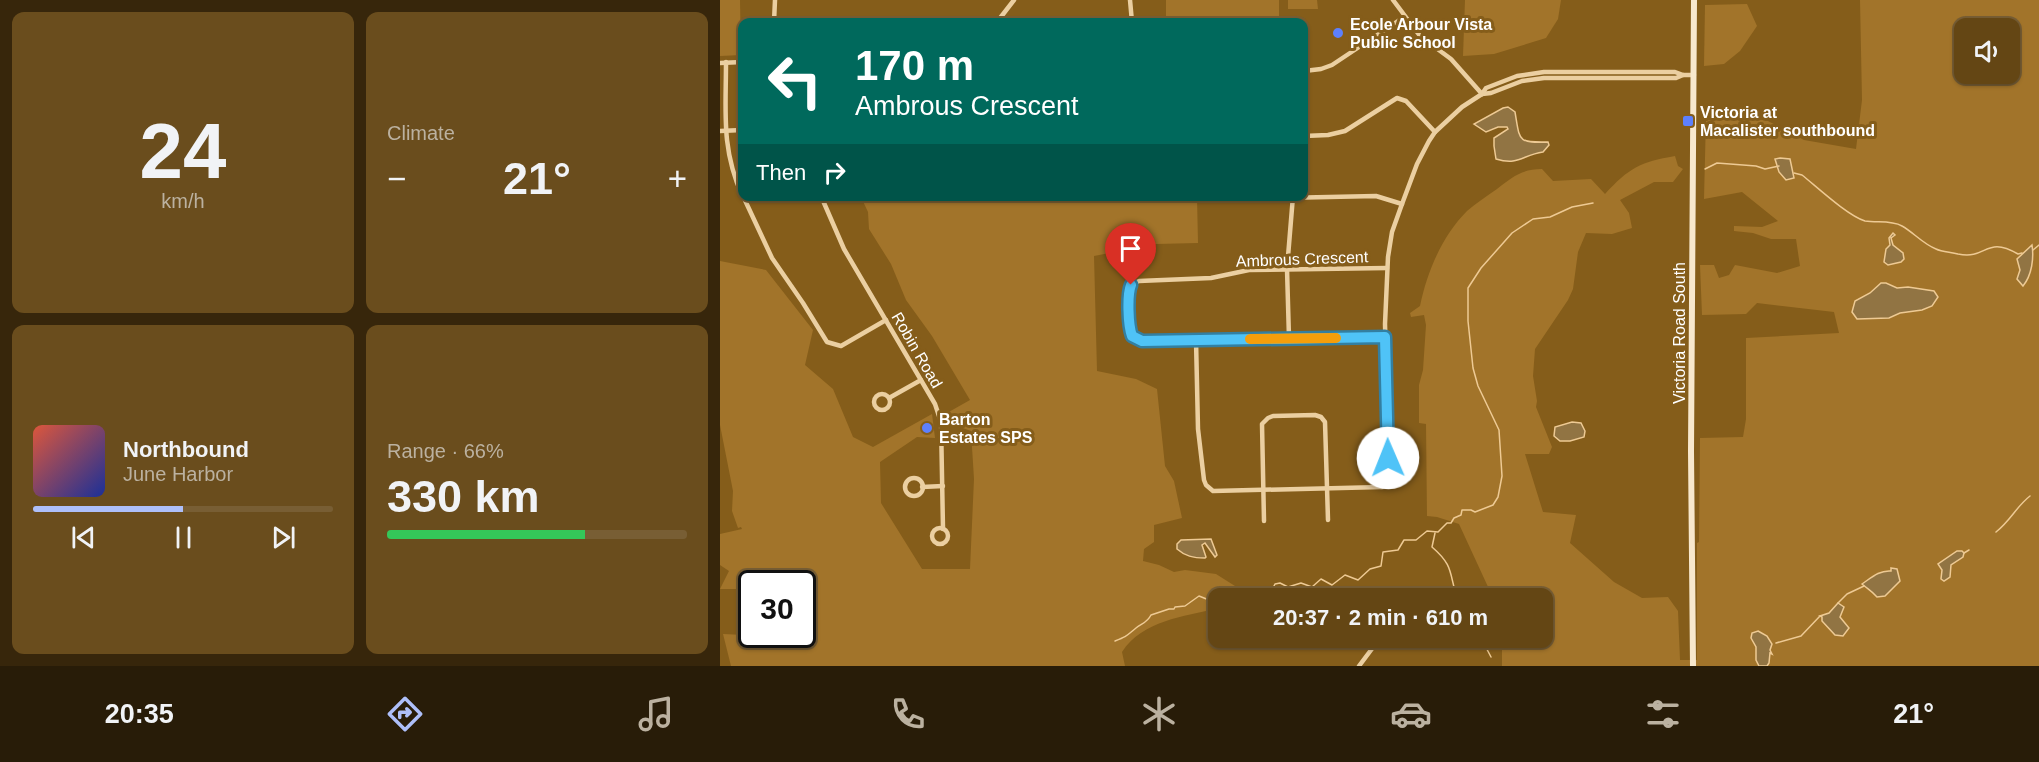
<!DOCTYPE html>
<meta charset="utf-8">
<style>
body{margin:0;font-family:Arial,sans-serif;background:#6a4d1d;color:#f1f3f6;height:100vh;display:flex;flex-direction:column;font-size:22px;white-space:nowrap}
*{box-sizing:border-box;margin:0}
p{font-size:20px;color:#bbb1a0}
.icon{flex:none;width:33px;height:33px;fill:none;stroke:currentColor;stroke-width:2;stroke-linecap:round;stroke-linejoin:round}
.map{position:relative;flex:1;overflow:hidden}
.sheet{display:flex;flex-direction:column;gap:12px;padding:12px;background:#37260b;width:720px}
.sheet>*{flex:none}
.banner{position:absolute;left:18px;top:18px;width:570px;height:183px;border-radius:12px;box-shadow:0 2px 4px #0004,0 0 0 2px #785e34;background:#00695c;color:#fff;overflow:hidden}
.tools{position:absolute;left:1234px;top:18px;display:grid;gap:12px}
.tools a{display:grid;place-items:center;width:66px;height:66px;border-radius:12px;background:#644614;box-shadow:0 2px 4px #0004,0 0 0 2px #785e34;font-size:30px}
.speed{position:absolute;left:18px;top:570px;display:flex;gap:12px;font-size:30px;font-weight:700;text-align:center}
.speed>*{display:grid;place-content:center;width:78px;height:78px;border-radius:50%;background:#644614;box-shadow:0 2px 4px #0004,0 0 0 2px #785e34;line-height:1}
.speed .limit{border:3px solid #111;border-radius:9px;background:#fff;color:#111}
.pin{position:absolute;display:grid;place-items:center;width:51px;height:51px;color:#fff;margin:-62px -26px;border-radius:50% 50% 50% 0;rotate:-45deg;box-shadow:0 0 6px #0007}
.pin .icon{rotate:45deg}
.me{position:absolute;width:66px;margin:-33px;rotate:359deg;stroke-linejoin:round;filter:drop-shadow(0 0 4px #0008)}
.turn{display:flex;align-items:center;gap:21px;height:126px;padding:0 18px;font-size:27px}
.turn .icon{width:78px;height:78px;stroke-width:2.5}
.turn b{display:block;font-size:42px;line-height:51px}
.then{display:flex;align-items:center;height:57px;padding:0 18px;background:#0003;gap:12px;font-size:22px}
.big{font-size:45px;font-weight:700;line-height:1.1}
.sheet .card{flex:1;display:flex;flex-direction:column;justify-content:center;gap:9px;min-width:0;padding:0 21px;border-radius:12px;background:#6a4d1d}
.sheet .dial{align-items:center;gap:0}
.dial b{font-size:78px;line-height:1}
.song{display:flex;align-items:center;gap:18px}
.cover{width:72px;height:72px;border-radius:9px;background:linear-gradient(135deg,hsl(10 70% 55%),hsl(230 70% 35%))}
.played{height:6px;border-radius:3px;background:linear-gradient(90deg,#aebff9 50%,#785e34 50%)}
.keys{display:flex;justify-content:space-around;direction:ltr}
.heat{display:flex;justify-content:space-between;align-items:center;font-size:33px;direction:ltr}
.charge{height:9px;border-radius:4px;background:linear-gradient(90deg,#34c759 66%,#785e34 0)}
.sheet .tiles{flex:1;display:grid;gap:12px;grid-template-columns:repeat(2,1fr)}
.trip{position:absolute;left:488px;top:588px;width:345px;height:60px;border-radius:12px;background:#644614;box-shadow:0 2px 4px #0004,0 0 0 2px #785e34;font-weight:700;line-height:60px;text-align:center}
.dock{display:flex;height:96px;justify-content:space-around;align-items:center;background:#281c08;color:#bbb1a0}
.dock .icon{width:42px;height:42px}
.dock .active{color:#aebff9}
.dock b{font-size:27px;color:#f1f3f6}
main{display:flex;flex:1;min-height:0}
.map>svg:first-child{display:block}
</style>
<main>
<section class="sheet">
<div class="tiles">
<div class="card dial"><b>24</b><p>km/h</p></div>
<div class="card"><p>Climate</p>
<div class="heat"><a>−</a><b class="big">21°</b><a>+</a></div>
</div>
<div class="card">
<div class="song"><i class="cover"></i><div><b>Northbound</b><p>June Harbor</p></div></div>
<div class="played"></div>
<div class="keys"><svg class="icon" aria-label="previous" viewBox="0 0 24 24"><path d="M18 5L8 12l10 7zM5 5v14"/></svg><svg class="icon" aria-label="pause" viewBox="0 0 24 24"><path d="M8 5v14M16 5v14"/></svg><svg class="icon" aria-label="next" viewBox="0 0 24 24"><path d="M6 5l10 7-10 7zM19 5v14"/></svg></div>
</div>
<div class="card"><p>Range · 66%</p><b class="big">330 km</b><div class="charge"></div></div>
</div>
</section>
<div class="map">
<svg width="1319" height="666" viewBox="0 0 1319 666">
<rect width="100%" height="100%" fill="#855d1a"/>
<g fill="#a2742a" fill-rule="evenodd">
<path d="M0,0H20L21,55L0,56Z"/>
<rect x="446" y="0" width="113" height="22"/>
<path d="M568,0H597L598,9H568Z"/>
<path d="M745,0H841L838,19L826,38L774,54L743,56Z"/>
<path d="M1140,0H1319V666H782V638H822V598H772L769,589L739,524L717,517L707,516L706,424L699,423V385L703,370L706,325L704,315L691,317L690,313L700,306C707,272 722,236 747,211C756,203 767,196 777,189C792,177 802,169 822,169L833,181L871,179L885,194C909,168 920,162 955,156L958,166L963,169L953,182H934L900,200L909,213L912,228L892,234L866,233L858,252L853,289L848,300L815,349L813,376L817,401L816,407L832,447L829,454H805L823,512L856,515L850,543L894,582L922,598L948,597L958,611L960,660H977V543L979,542L980,438L1023,437L1026,419V338L1119,333L1114,312L1037,303L1026,314L982,315L980,265H994L999,278L1009,275L1015,265L1057,273L1080,266L1076,239H1051L1033,233L1014,231V226L1042,227L1058,221L1022,192L984,199L986,117L1046,120L1084,140L1136,149L1142,100ZM1245,28H1290V74H1245Z"/>
<path d="M1027,4L1037,26L1020,51L1004,64L984,66L985,5Z"/>
<path d="M141,197H477L478,243L436,244L374,256L377,371L416,379L437,389L445,466L454,481L462,518L434,525V542L424,549L423,561L439,565L454,572L465,570L496,574L515,586L524,598H498V608C463,617 423,620 402,652L405,666H11L3,634L24,635L22,589H0L9,571L0,565V534L22,529L21,527L18,528L12,511L13,491L0,425V261L46,270L93,330L85,365L113,389L133,437L153,447L212,414L215,438L197,437L160,462L161,503L202,569H250L254,479L251,431L229,423L227,413L250,400L212,336L186,300L171,264L149,229L148,212ZM32,584H82V634H32Z"/>
</g>
<g fill="#917443" stroke="#eeca94" stroke-width="1.5">
<path d="M788,107L795,112C800,141 797,143 828,142L829,145L823,152C802,155 799,166 776,159L774,146V138L788,129L787,127H778L766,132L754,124L783,108Z"/>
<path d="M1060,158L1070,159L1074,178L1066,180L1059,172L1055,159Z"/>
<path d="M1173,233L1175,235L1171,238L1173,245L1183,253L1184,259L1181,262L1168,265L1164,262L1166,249L1170,245L1169,238Z"/>
<path d="M1312,245C1314,258 1312,275 1303,286L1297,279L1300,270L1297,259Z"/>
<path d="M1161,283H1166L1177,288L1188,287L1214,291L1218,297L1212,306L1202,310L1180,313L1169,318L1137,319L1132,312L1135,301L1150,293Z"/>
<path d="M852,422L861,423L865,431L864,437L850,441H840L834,436L835,427Z"/>
<path d="M491,539L497,555L495,557L485,543L482,545L486,557L485,558C473,558 465,556 457,549V544L461,540Z"/>
<path d="M1237,551H1242L1244,553L1243,557L1231,565L1230,577L1224,581L1221,579L1222,570L1218,564Z"/>
<path d="M1171,568L1177,569L1180,581L1165,596L1157,597C1151,590 1149,590 1142,584C1151,578 1159,570 1171,571Z"/>
<path d="M1118,603L1124,607L1120,617L1129,628L1123,636L1115,635L1102,621V617L1100,616L1109,613Z"/>
<path d="M1038,631L1047,636L1052,644L1050,650L1052,654L1050,653L1049,663L1047,666H1039L1036,660V647L1031,638L1032,633Z"/>
</g>
<g fill="none" stroke-linecap="round" stroke-linejoin="round">
<g stroke="#eeca94" stroke-width="1.5">
<path d="M985,169L997,163L1036,166L1045,169L1059,166"/>
<path d="M1074,173L1082,175C1097,187 1128,216 1145,221C1157,223 1171,220 1182,226C1193,232 1203,244 1216,249C1222,252 1231,252 1238,254C1268,260 1265,235 1298,254L1302,253"/>
<path d="M1313,250L1319,245"/>
<path d="M1276,532C1291,520 1296,507 1310,496"/>
<path d="M715,533L712,547C734,566 729,573 737,598"/>
<path d="M1244,553L1249,550"/>
<path d="M533,598L539,593L550,594L555,584L560,583L568,587L581,583L592,587L601,579L612,585L625,575L638,580L650,569L661,566L663,552L678,550L684,540H696L707,531L718,532L727,523H731L734,518L741,515L742,510H751L755,512L773,505L778,497L782,476L779,430L758,386L753,368L748,321V288L761,268L792,233L813,219L830,217L852,207L873,203"/>
<path d="M1118,603L1127,594L1144,586"/>
<path d="M761,638L771,657"/>
<path d="M395,641C408,636 406,636 416,628C422,623 427,623 431,615L449,609H454L455,607L465,606L479,596L489,600L498,599"/>
<path d="M1056,643L1081,636L1100,616"/>
</g>
<g stroke="#ebcfa1" stroke-width="4.5">
<path d="M410,0L412,22"/>
<path d="M673,0L700,36L731,59L762,94"/>
<path d="M54,22L55,0"/>
<path d="M277,22L294,0"/>
<path d="M6,62C6,112 1,148 22,195"/>
<path d="M0,63L22,62"/>
<path d="M584,71L601,69L612,65L684,17"/>
<path d="M762,94L771,93L802,81L824,78H956L963,75"/>
<path d="M0,131L22,130"/>
<path d="M584,136L608,135L625,131L677,98L686,101L715,132"/>
<path d="M23,196L52,258L83,303L107,342L121,346L166,320"/>
<path d="M101,196L124,249L215,404L221,422L223,529"/>
<path d="M514,196L522,199L656,196L682,204"/>
<path d="M665,337L422,341L415,338L411,333C409,319 403,287 419,281L491,278L529,270L667,268"/>
<path d="M569,338L567,269L573,196"/>
<path d="M476,340L478,429L484,480L486,485L493,491L662,487L669,477L665,324L668,257L672,232L682,204L697,164L709,141L715,132L742,107L762,94L766,88L797,76L824,72H955L963,75H974"/>
<circle cx="162" cy="402" r="8"/>
<path d="M169,398L201,380"/>
<circle cx="194" cy="487" r="9"/>
<path d="M202,487L223,486"/>
<path d="M544,521L542,424L548,418L553,416L595,415L601,417L605,422L608,520"/>
<circle cx="220" cy="536" r="8"/>
<path d="M639,666L660,638"/>
</g>
<path stroke="#f8e8cd" stroke-width="6" d="M973,666L971,451L974,0"/>
</g>
<g fill="none" stroke-linecap="round" stroke-linejoin="round">
<defs>
<path id="route" d="M411,285C407,295 408,325 412,336L422,341L665,337L668,458"/>
</defs>
<use href="#route" stroke="#337fa1" stroke-width="15"/>
<use href="#route" stroke="#4fc3f7" stroke-width="10"/>
<path stroke="#f59e0b" stroke-width="10" d="M530,339L616,338"/>
</g>
<g fill="#5d80fd" stroke="#855d1a" stroke-width="2">
<circle cx="618" cy="33" r="6"/>
<rect x="962" y="115" width="12" height="12" rx="3"/>
<circle cx="207" cy="428" r="6"/>
</g>
<g text-anchor="middle" dominant-baseline="central" stroke-width="6" stroke-linejoin="round" paint-order="stroke">
<g font-size="16" font-weight="bold" fill="#fff" stroke="#855d1a" text-anchor="start">
<text x="630" y="24">Ecole Arbour Vista<tspan x="630" dy="18">Public School</tspan></text>
<text x="980" y="112">Victoria at<tspan x="980" dy="18">Macalister southbound</tspan></text>
<text x="219" y="419">Barton<tspan x="219" dy="18">Estates SPS</tspan></text>
</g>
<g font-size="16" fill="#fff" stroke="#855d1a">
<text transform="translate(582 259) rotate(-2)">Ambrous Crescent</text>
<text transform="translate(959 333) rotate(-90)">Victoria Road South</text>
<text transform="translate(197 350) rotate(60)">Robin Road</text>
</g>
</g>
</svg>
<div class="tools">
<a><svg class="icon" aria-label="sound" viewBox="0 0 24 24"><path d="M4 9h4l5-4v14l-5-4H4zM17 9q2 3 0 6"/></svg></a>
</div>
<div class="speed"><div class="limit">30</div></div>
<div class="pin" style="left:411px;top:285px;background:#d93025"><svg class="icon" aria-label="arrive" viewBox="0 0 24 24"><path d="M6 21V4h12l-3 4 3 4H6"/></svg></div>
<svg class="me" style="left:668px;top:458px" viewBox="-20 -20 40 40"><circle r="19" fill="#fff"/><path d="M0-13L10 11 0 6-10 11z" fill="#4fc3f7"/></svg>
<div class="trip">20:37 · 2 min · 610 m</div>
<div class="banner">
<div class="turn"><svg class="icon" aria-label="left" viewBox="0 0 24 24"><path d="M17 20v-9H6M10 6l-5 5 5 5"/></svg><div><b>170 m</b>Ambrous Crescent</div></div>
<div class="then">Then<svg class="icon" aria-label="right" viewBox="0 0 24 24"><path d="M7 20v-9h11M14 6l5 5-5 5"/></svg></div>
</div>
</div>
</main>
<nav class="dock">
<b>20:35</b>
<svg class="icon active" aria-label="directions" viewBox="0 0 24 24"><path d="M12 3l9 9-9 9-9-9zM9 14v-3h6M13 9l2 2-2 2"/></svg>
<svg class="icon" aria-label="music" viewBox="0 0 24 24"><path d="M9 18V5l10-2v13"/><circle cx="6" cy="18" r="3"/><circle cx="16" cy="16" r="3"/></svg>
<svg class="icon" aria-label="phone" viewBox="0 0 24 24"><path d="M5 4h4l2 5-3 2q2 4 5 5l2-3 5 2v4C11 20 4 13 5 4z"/></svg>
<svg class="icon" aria-label="climate" viewBox="0 0 24 24"><path d="M12 3v18M4 7l16 10M4 17L20 7"/></svg>
<svg class="icon" aria-label="car" viewBox="0 0 24 24"><path d="M5 17H2v-5l4-1 3-4h7l3 4 3 1v5h-3M9 17h6M6 11h13"/><circle cx="7" cy="17" r="2"/><circle cx="17" cy="17" r="2"/></svg>
<svg class="icon" aria-label="filters" viewBox="0 0 24 24"><path d="M4 7h16M4 17h16"/><circle cx="9" cy="7" r="2"/><circle cx="15" cy="17" r="2"/></svg>
<b>21°</b>
</nav>
